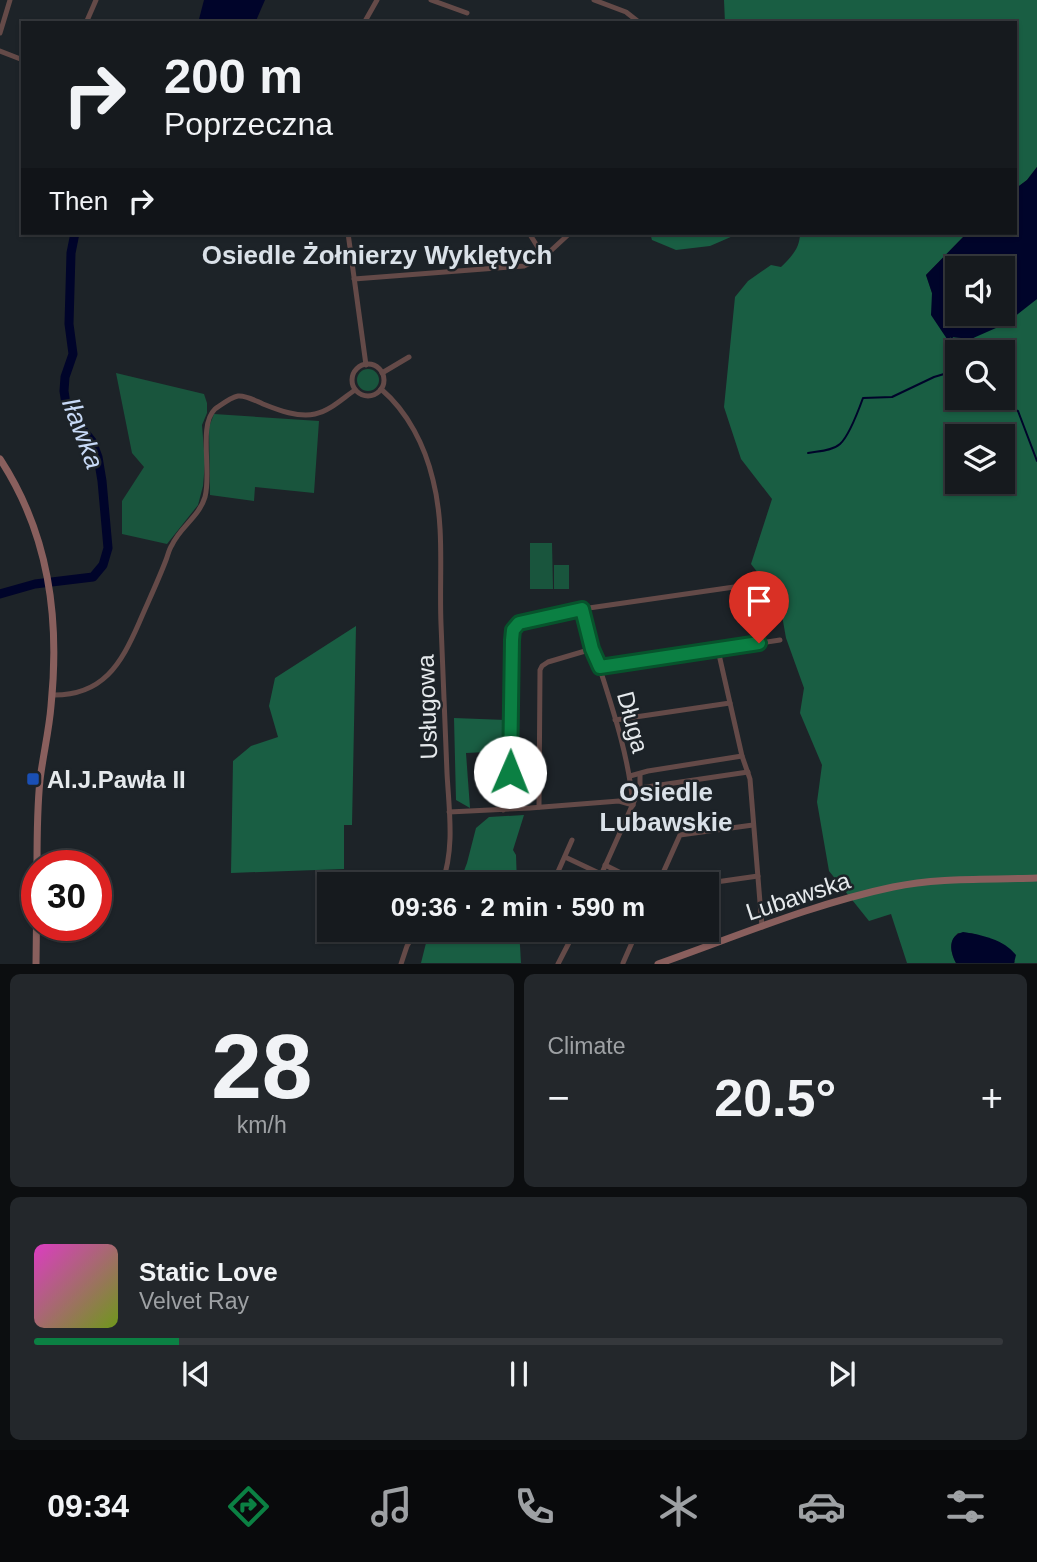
<!DOCTYPE html>
<meta charset="utf-8">
<style>
body{margin:0;font-family:Helvetica,sans-serif;background:#23272b;color:#f1f3f6;height:100vh;display:flex;flex-direction:column;font-size:26px;white-space:nowrap}
*{box-sizing:border-box;margin:0}
p{font-size:23px;color:#9ea1a4}
.icon{flex:none;width:38px;height:38px;fill:none;stroke:currentColor;stroke-width:2;stroke-linecap:round;stroke-linejoin:round}
.map{position:relative;height:964px;overflow:hidden}
.sheet{display:flex;flex-direction:column;gap:10px;padding:10px;background:#0c0e10;flex:1}
.sheet>*{flex:none}
.top-card{position:absolute;left:21px;top:21px;width:996px;height:214px;border-radius:0px;box-shadow:0 2px 5px #0004,0 0 0 2px #35383c;background:#161a1e;color:#f1f3f6;overflow:hidden}
.controls{position:absolute;left:945px;top:256px;display:grid;gap:14px}
.controls a{display:grid;place-items:center;width:70px;height:70px;border-radius:0px;background:#161a1e;box-shadow:0 2px 5px #0004,0 0 0 2px #35383c;font-size:35px}
.speed{position:absolute;left:21px;top:850px;display:flex;gap:14px;font-size:35px;font-weight:700;text-align:center}
.speed>*{display:grid;place-content:center;width:91px;height:91px;border-radius:50%;background:#161a1e;box-shadow:0 2px 5px #0004,0 0 0 2px #35383c;line-height:1}
.speed .limit{border:10px solid #d22;background:#fff;color:#111}
.pin{position:absolute;display:grid;place-items:center;width:60px;height:60px;color:#fff;margin:-72px -30px;border-radius:50% 50% 50% 0;rotate:-45deg;box-shadow:0 0 7px #0007}
.pin .icon{rotate:45deg}
.me{position:absolute;width:77px;margin:-38px;rotate:1deg;stroke-linejoin:round;filter:drop-shadow(0 0 5px #0008)}
.turn{display:flex;align-items:center;gap:24px;height:147px;padding:0 28px;font-size:32px}
.turn .icon{width:91px;height:91px;stroke-width:2.5}
.turn b{display:block;font-size:49px;line-height:60px}
.then{display:flex;align-items:center;height:66px;padding:0 28px;background:#0003;gap:14px;font-size:26px}
.big{font-size:52px;font-weight:600;line-height:1.1}
.sheet .widget{flex:1;display:flex;flex-direction:column;justify-content:center;gap:10px;min-width:0;padding:0 24px;border-radius:10px;background:#23272b}
.sheet .dial{align-items:center;gap:0}
.dial b{font-size:91px;line-height:1}
.song{display:flex;align-items:center;gap:21px}
.cover{width:84px;height:84px;border-radius:10px;background:linear-gradient(135deg,hsl(310 70% 55%),hsl(80 70% 35%))}
.played{height:7px;border-radius:4px;background:linear-gradient(90deg,#0b8043 15%,#35383c 15%)}
.keys{display:flex;justify-content:space-around;direction:ltr}
.heat{display:flex;justify-content:space-between;align-items:center;font-size:38px;direction:ltr}
.sheet .tiles{flex:1;display:grid;gap:10px;grid-template-columns:1fr 1fr}
.widget:last-child{grid-column:span 2}
.trip{position:absolute;left:317px;top:872px;width:402px;height:70px;border-radius:0px;background:#161a1e;box-shadow:0 2px 5px #0004,0 0 0 2px #35383c;font-weight:600;line-height:70px;text-align:center}
.dock{display:flex;height:112px;justify-content:space-around;align-items:center;background:#090a0c;color:#9ea1a4}
.dock .icon{width:49px;height:49px}
.dock .active{color:#0b8043}
.dock b{font-size:32px;color:#f1f3f6}
.map>svg:first-child{display:block}
</style>
<div class="map">
<svg width="1037" height="964" viewBox="0 0 1037 964">
<rect width="100%" height="100%" fill="#1d2328"/>
<g fill="#19553d">
<circle cx="368" cy="380" r="11"/>
<path d="M116,373L204,394L207,403V413L202,425L205,463L203,486L198,505L167,544L122,534V501L144,467L132,453Z"/>
<path d="M214,414L319,421L314,493L255,487L254,501L210,495L209,427Z"/>
<path d="M530,543H552L553,589H530Z"/>
<rect x="554" y="565" width="15" height="24"/>
</g>
<g fill="#195e43" fill-rule="evenodd">
<path d="M724,0H1037V167L1027,180L1015,189V23H725Z"/>
<path d="M650,233H740L710,246L676,250L652,240Z"/>
<path d="M800,233H967L926,275L932,293V315L952,337L971,339L1037,299V963H1014L1015,962L1001,943L971,933H958C948,942 951,954 956,963H907L891,914L869,921L829,871L817,802L822,765L800,713L804,688L786,638L779,599L763,601L758,573L751,564L772,499L741,459L724,407L735,297L748,281L771,265L781,267C792,256 800,248 800,233ZM957,352H1003V397H957ZM957,436H1003V481H957Z"/>
<path d="M356,626L352,825H344V869L231,873L233,761L251,746L278,737L269,706L275,678Z"/>
<path d="M454,718L506,720V751L466,753L470,808L456,800Z"/>
<path d="M524,815L513,850L516,855L517,884H459L467,863L476,828L489,817Z"/>
<path d="M433,929H519L521,963H421L427,939Z"/>
</g>
<g fill="#00042a" fill-rule="evenodd">
<path d="M204,0H265L255,23H198Z"/>
<path d="M1037,167V299L1005,324L971,339L952,337L947,339L931,315L932,293L926,275L967,233H1015V189L1027,180ZM957,268H1003V313H957Z"/>
<path d="M963,932C982,935 1003,939 1016,955L1014,963H956C950,952 947,936 963,932Z"/>
</g>
<g fill="none" stroke-linecap="round" stroke-linejoin="round">
<g stroke="#00042a" stroke-width="2">
<path d="M944,375L957,390"/>
<path d="M976,397L1018,411L1037,461"/>
<path d="M808,453C818,451 832,451 840,444C849,436 859,409 863,398L892,397L934,377L944,374V359L952,337"/>
</g>
<path stroke="#00042a" stroke-width="9" d="M0,594L35,584L93,577L103,565L108,548L102,481L98,457L92,441L71,415L66,404L64,391L65,377L73,354L69,324L71,253L75,233"/>
<g stroke="#644a48" stroke-width="5">
<path d="M431,0L467,13"/>
<path d="M594,0L626,12L640,23"/>
<path d="M86,23L96,0"/>
<path d="M364,23L377,0"/>
<path d="M0,33L10,0"/>
<path d="M0,51L23,60"/>
<path d="M348,233L366,365"/>
<path d="M529,233L544,257"/>
<path d="M354,279L524,266L544,257L570,233"/>
<circle cx="368" cy="380" r="16"/>
<path d="M382,373L409,357"/>
<path d="M381,389C408,412 425,446 433,480C445,527 439,576 441,624C443,673 445,723 447,773C449,811 455,847 442,884"/>
<path d="M582,609C599,674 627,737 633,805"/>
<path d="M718,650L742,756L750,779L762,927"/>
<path d="M600,667L780,640"/>
<path d="M52,695C103,696 121,664 139,623C148,602 158,581 166,560C168,555 169,549 172,545C180,527 199,517 205,497C212,472 198,425 215,409C221,405 231,397 238,396C246,395 256,401 263,404C278,410 299,418 315,414C330,411 343,398 355,390"/>
<path d="M615,720L730,703"/>
<path d="M630,776L648,771L742,756"/>
<path d="M640,788L748,772"/>
<path d="M539,807L540,670L542,666L548,662L592,649"/>
<path d="M503,810L509,794L512,640L513,630L516,625L525,621L582,609L748,585"/>
<path d="M449,812L530,808L619,801L633,805"/>
<path d="M565,857L601,874"/>
<path d="M605,865L643,884"/>
<path d="M553,883L572,840"/>
<path d="M597,884L640,788V774"/>
<path d="M658,884L680,835L753,825"/>
<path d="M702,884L758,876"/>
<path d="M623,963L638,929"/>
<path d="M401,964L407,946L417,929"/>
<path d="M558,964L576,929"/>
</g>
<g stroke="#895f5d" stroke-width="7">
<path d="M0,459C49,534 60,618 51,706C49,731 43,755 40,780C37,809 37,838 37,866"/>
<path d="M36,964L37,882"/>
<path d="M658,964C735,937 812,904 893,887C940,877 989,880 1037,878"/>
</g>
</g>
<g fill="none" stroke-linecap="round" stroke-linejoin="round">
<defs>
<path id="route" d="M510,772L512,640L513,630L519,623L582,609L592,649L600,667L759,643"/>
</defs>
<use href="#route" stroke="#07532c" stroke-width="18"/>
<use href="#route" stroke="#0b8043" stroke-width="12"/>
</g>
<rect fill="#1a4fb4" stroke="#1d2328" stroke-width="2.5" x="26" y="772" width="14" height="14" rx="3.5"/>
<g text-anchor="middle" dominant-baseline="central" stroke-width="5" stroke-linejoin="round" paint-order="stroke">
<g font-size="24" fill="#e5e9ec" stroke="#1d2328">
<text transform="translate(427 707) rotate(-92)">Usługowa</text>
<text transform="translate(633 722) rotate(75)">Długa</text>
<text transform="translate(798 896) rotate(-18)">Lubawska</text>
</g>
<g font-size="24" font-weight="bold" fill="#e5e9ec" stroke="#1d2328" text-anchor="start">
<text x="47" y="779">Al.J.Pawła II</text>
</g>
<g font-size="26" font-weight="bold" fill="#dae1e8" stroke="#1d2328">
<text x="377" y="255">Osiedle Żołnierzy Wyklętych</text>
<text x="666" y="792">Osiedle<tspan x="666" dy="30">Lubawskie</tspan></text>
</g>
<g font-size="26" font-style="italic" fill="#c7d9f6" stroke="#1d2328">
<text transform="translate(83 433) rotate(69)">Iławka</text>
</g>
</g>
</svg>
<div class="controls">
<a><svg class="icon" aria-label="sound" viewBox="0 0 24 24"><path d="M4 9h4l5-4v14l-5-4H4zM17 9q2 3 0 6"/></svg></a>
<a><svg class="icon" aria-label="search" viewBox="0 0 24 24"><circle cx="10" cy="10" r="6"/><path d="M15 15l6 6"/></svg></a>
<a><svg class="icon" aria-label="layers" viewBox="0 0 24 24"><path d="M12 4l9 5-9 5-9-5zM3 14l9 5 9-5"/></svg></a>
</div>
<div class="speed"><div class="limit">30</div></div>
<div class="pin" style="left:759px;top:643px;background:#d93025"><svg class="icon" aria-label="arrive" viewBox="0 0 24 24"><path d="M6 21V4h12l-3 4 3 4H6"/></svg></div>
<svg class="me" style="left:510px;top:772px" viewBox="-20 -20 40 40"><circle r="19" fill="#fff"/><path d="M0-13L10 11 0 6-10 11z" fill="#0b8043"/></svg>
<div class="trip">09:36 · 2 min · 590 m</div>
<div class="top-card">
<div class="turn"><svg class="icon" aria-label="right" viewBox="0 0 24 24"><path d="M7 20v-9h11M14 6l5 5-5 5"/></svg><div><b>200 m</b>Poprzeczna</div></div>
<div class="then">Then<svg class="icon" aria-label="right" viewBox="0 0 24 24"><path d="M7 20v-9h11M14 6l5 5-5 5"/></svg></div>
</div>
</div>
<section class="sheet">
<div class="tiles">
<div class="widget dial"><b>28</b><p>km/h</p></div>
<div class="widget"><p>Climate</p>
<div class="heat"><a>−</a><b class="big">20.5°</b><a>+</a></div>
</div>
<div class="widget">
<div class="song"><i class="cover"></i><div><b>Static Love</b><p>Velvet Ray</p></div></div>
<div class="played"></div>
<div class="keys"><svg class="icon" aria-label="previous" viewBox="0 0 24 24"><path d="M18 5L8 12l10 7zM5 5v14"/></svg><svg class="icon" aria-label="pause" viewBox="0 0 24 24"><path d="M8 5v14M16 5v14"/></svg><svg class="icon" aria-label="next" viewBox="0 0 24 24"><path d="M6 5l10 7-10 7zM19 5v14"/></svg></div>
</div>
</div>
</section>
<nav class="dock">
<b>09:34</b>
<svg class="icon active" aria-label="directions" viewBox="0 0 24 24"><path d="M12 3l9 9-9 9-9-9zM9 14v-3h6M13 9l2 2-2 2"/></svg>
<svg class="icon" aria-label="music" viewBox="0 0 24 24"><path d="M9 18V5l10-2v13"/><circle cx="6" cy="18" r="3"/><circle cx="16" cy="16" r="3"/></svg>
<svg class="icon" aria-label="phone" viewBox="0 0 24 24"><path d="M5 4h4l2 5-3 2q2 4 5 5l2-3 5 2v4C11 20 4 13 5 4z"/></svg>
<svg class="icon" aria-label="climate" viewBox="0 0 24 24"><path d="M12 3v18M4 7l16 10M4 17L20 7"/></svg>
<svg class="icon" aria-label="car" viewBox="0 0 24 24"><path d="M5 17H2v-5l4-1 3-4h7l3 4 3 1v5h-3M9 17h6M6 11h13"/><circle cx="7" cy="17" r="2"/><circle cx="17" cy="17" r="2"/></svg>
<svg class="icon" aria-label="filters" viewBox="0 0 24 24"><path d="M4 7h16M4 17h16"/><circle cx="9" cy="7" r="2"/><circle cx="15" cy="17" r="2"/></svg>
</nav>
